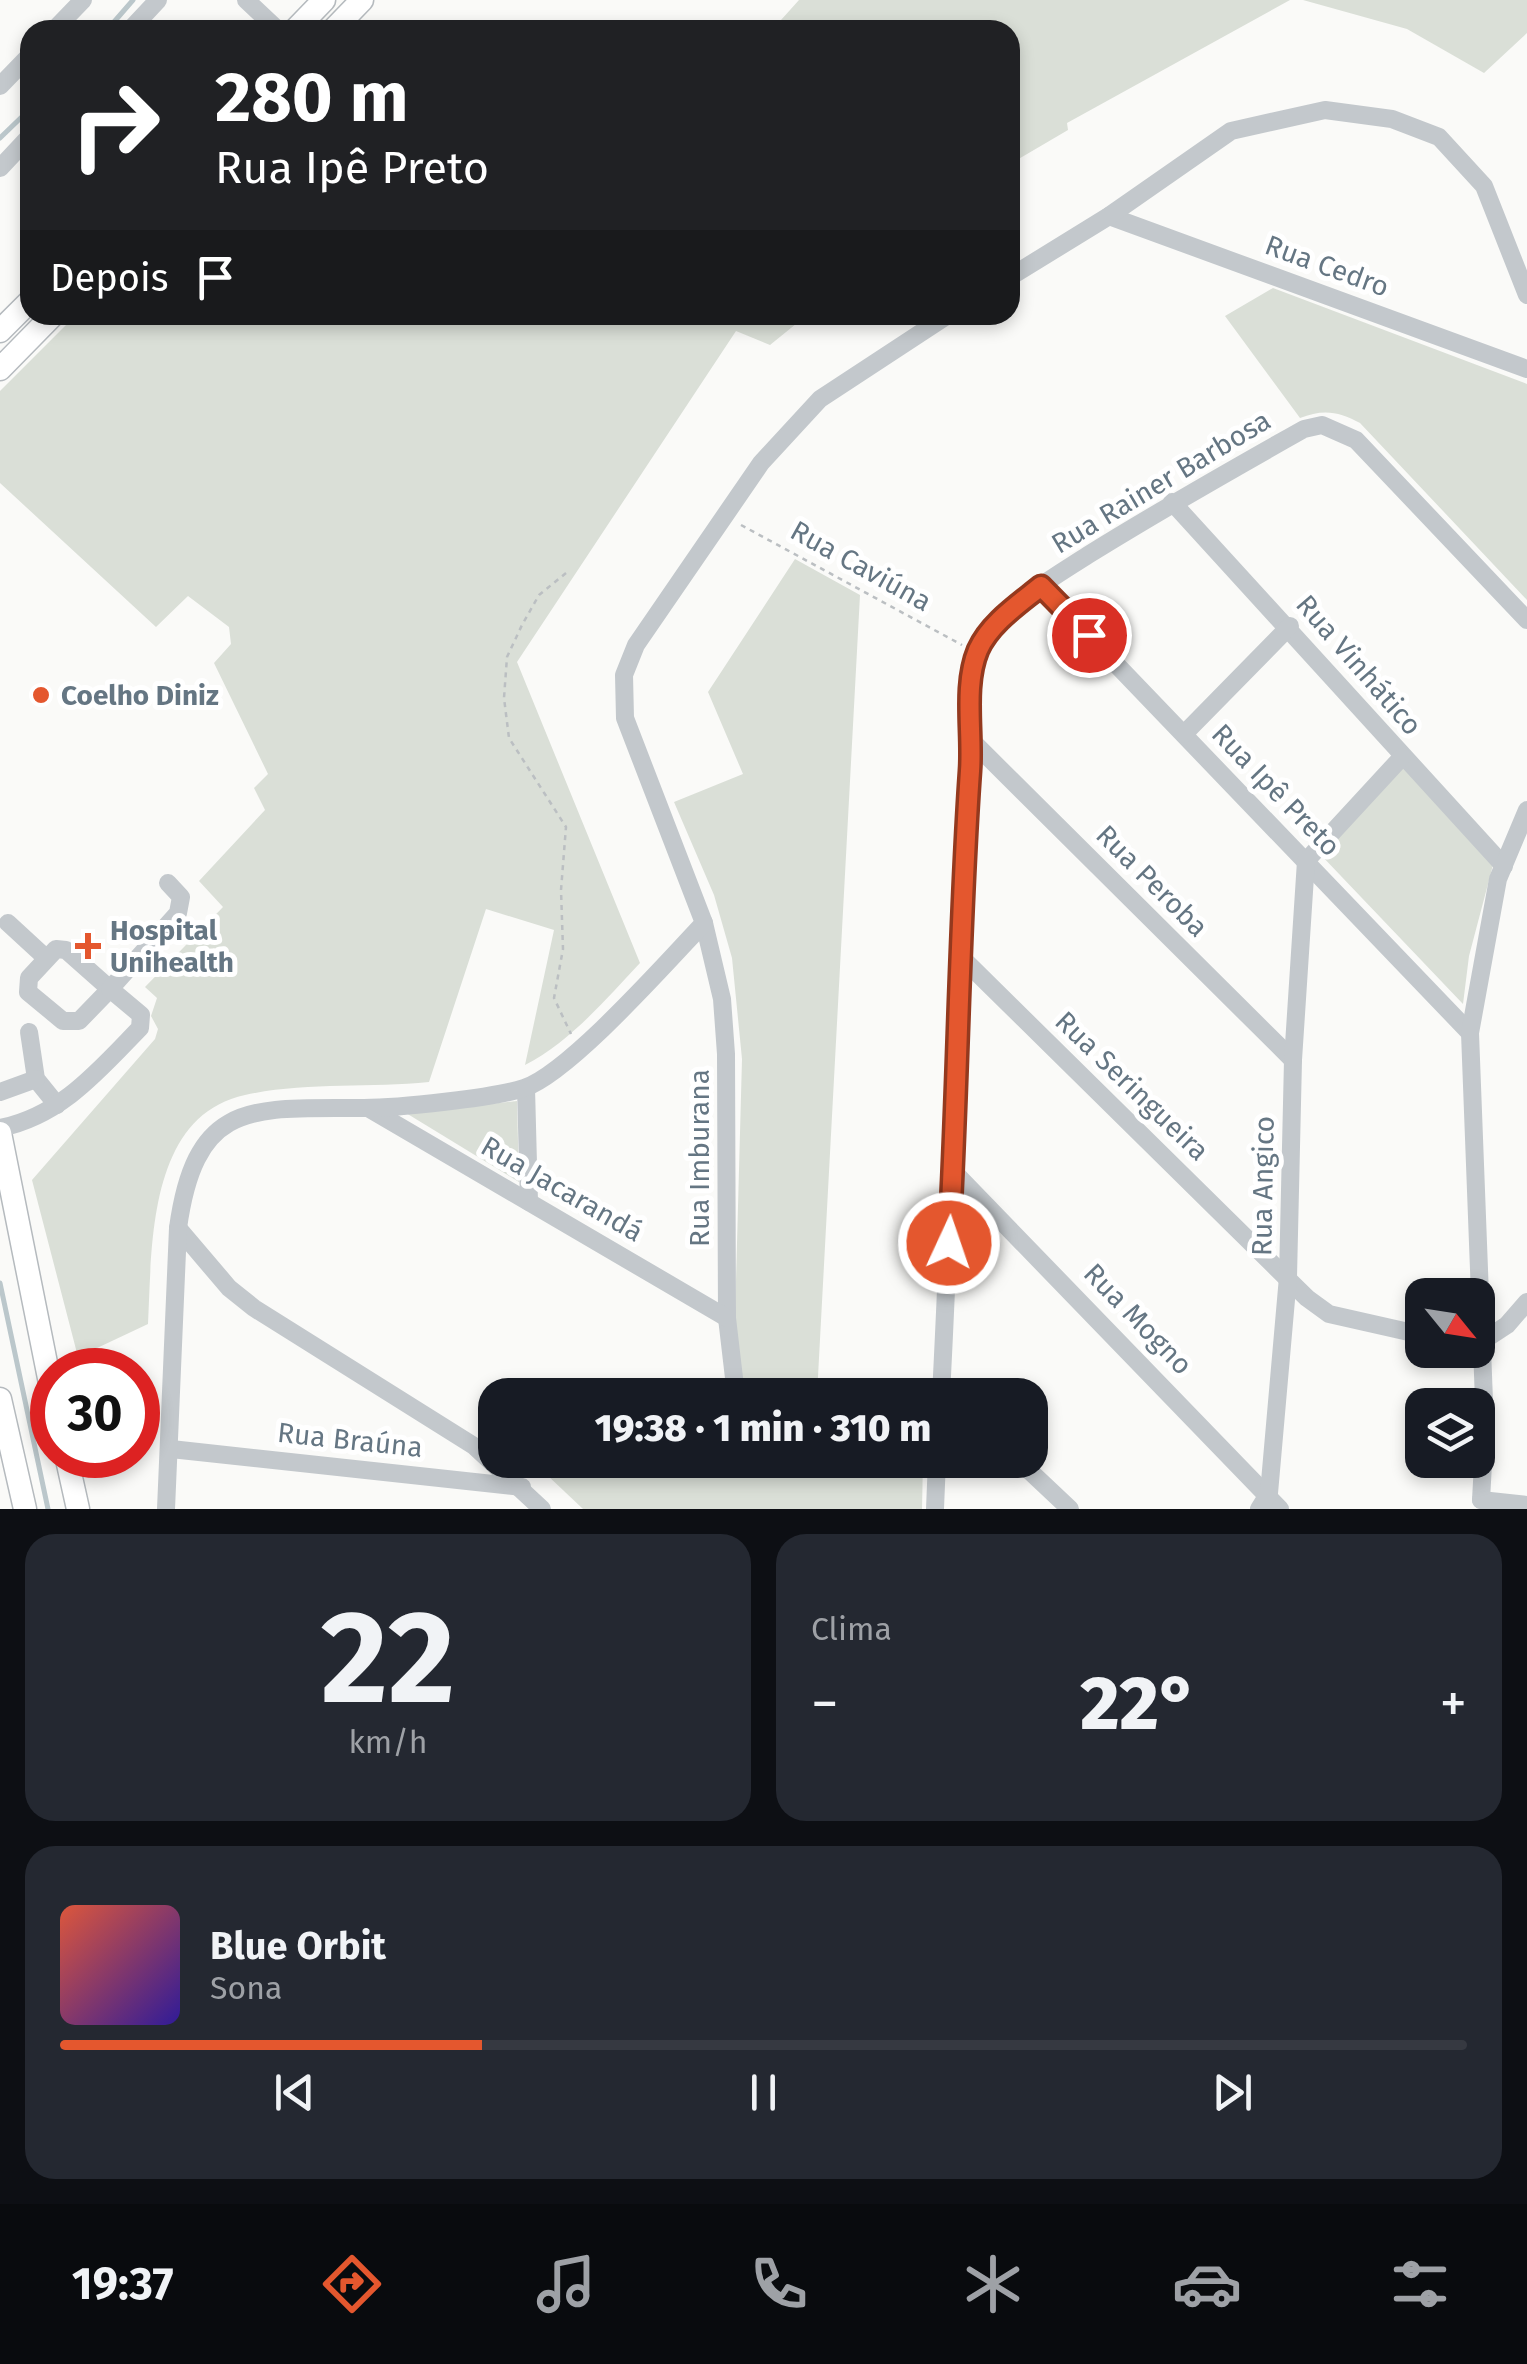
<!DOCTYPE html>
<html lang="pt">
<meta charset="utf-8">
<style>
body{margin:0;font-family:"Fira Sans",sans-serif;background:#242831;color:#f1f3f6;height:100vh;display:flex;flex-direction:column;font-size:38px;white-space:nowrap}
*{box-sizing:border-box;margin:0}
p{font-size:32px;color:#9ea1a6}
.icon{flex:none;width:55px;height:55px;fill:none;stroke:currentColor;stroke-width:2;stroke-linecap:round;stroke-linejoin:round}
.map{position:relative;height:1509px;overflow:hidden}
.drawer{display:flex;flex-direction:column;gap:25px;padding:25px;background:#0d0f14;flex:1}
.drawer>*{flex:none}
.hud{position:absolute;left:20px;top:20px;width:1000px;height:305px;border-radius:30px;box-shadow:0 5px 15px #0003;background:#202124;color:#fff;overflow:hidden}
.needle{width:65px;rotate:120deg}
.fabs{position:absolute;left:1405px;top:1278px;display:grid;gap:20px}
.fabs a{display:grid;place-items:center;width:90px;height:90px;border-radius:20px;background:#171b24;box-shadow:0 5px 15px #0003;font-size:50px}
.speed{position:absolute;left:30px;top:1348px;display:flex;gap:20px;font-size:50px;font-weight:700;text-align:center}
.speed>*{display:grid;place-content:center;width:130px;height:130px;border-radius:50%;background:#171b24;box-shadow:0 5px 15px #0003;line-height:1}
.speed .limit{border:15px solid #d22;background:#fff;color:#111}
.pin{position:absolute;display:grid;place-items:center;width:85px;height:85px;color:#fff;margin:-42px;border:5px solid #fff;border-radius:50%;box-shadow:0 2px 10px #0007}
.me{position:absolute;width:110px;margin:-55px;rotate:3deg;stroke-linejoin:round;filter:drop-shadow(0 0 8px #0008)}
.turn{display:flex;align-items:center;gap:35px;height:210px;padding:0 30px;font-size:45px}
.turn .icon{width:130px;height:130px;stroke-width:2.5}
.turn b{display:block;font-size:70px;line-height:85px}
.then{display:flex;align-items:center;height:95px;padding:0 30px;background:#0003;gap:20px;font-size:38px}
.big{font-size:75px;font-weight:800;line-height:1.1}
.drawer .card{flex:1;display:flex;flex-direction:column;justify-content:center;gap:15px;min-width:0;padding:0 35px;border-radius:30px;background:#242831}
.drawer .dial{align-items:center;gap:0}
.dial b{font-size:130px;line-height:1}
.song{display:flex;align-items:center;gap:30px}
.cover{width:120px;height:120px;border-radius:15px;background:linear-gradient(135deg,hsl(10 70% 55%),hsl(250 70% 35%))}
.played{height:10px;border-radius:5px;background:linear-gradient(90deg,#e4572e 30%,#363941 30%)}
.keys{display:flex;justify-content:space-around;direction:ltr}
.heat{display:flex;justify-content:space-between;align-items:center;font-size:55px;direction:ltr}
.drawer .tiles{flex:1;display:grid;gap:25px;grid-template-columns:1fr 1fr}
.card:last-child{grid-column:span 2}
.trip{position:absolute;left:478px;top:1378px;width:570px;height:100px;border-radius:30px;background:#171b24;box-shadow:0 5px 15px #0003;font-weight:800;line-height:100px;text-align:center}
.dock{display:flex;height:160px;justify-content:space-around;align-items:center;background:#090b0e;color:#9ea1a6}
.dock .icon{width:70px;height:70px}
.dock .current{color:#e4572e}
.dock b{font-size:45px;color:#f1f3f6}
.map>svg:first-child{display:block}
</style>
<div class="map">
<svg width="1527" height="1509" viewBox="0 0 1527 1509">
<rect width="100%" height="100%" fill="#fafaf8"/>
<g fill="#dadfd7">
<path d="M799,0H1290L1067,123L1068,130L1010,164V30H772Z"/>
<path d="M1303,0H1527V33L1484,73L1407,29Z"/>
<path d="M1273,288L1527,384V600L1360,423C1339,411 1322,409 1300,418L1225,316Z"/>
<path d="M76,315H807L770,345L736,331L517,662L640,963C605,1000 570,1042 525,1065L554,930L486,909L429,1082C369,1088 303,1082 245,1095C148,1116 152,1245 148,1324L78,1357L32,1180L155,1039L158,1029L151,1016L157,998L145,987L223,907L199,881L265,810L254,788L268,774L214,663L231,644L229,627L188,596L156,627L0,483V391Z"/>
<path d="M795,559L860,595L817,1395H744L735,1317L742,1059L732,958L714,895L674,802L743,774L708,692Z"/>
<path d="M1403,765L1493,865L1469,956L1463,1004L1320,854Z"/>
<path d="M517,1101L519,1182L406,1113Z"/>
<path d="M615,1460H923L922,1509H583L546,1474Z"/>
</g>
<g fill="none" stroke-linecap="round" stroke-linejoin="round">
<g stroke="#bbc7cb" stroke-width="5">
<path d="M107,30L133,0"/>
<path d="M0,138L30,109"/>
<path d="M0,1283L48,1509"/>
</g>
<defs>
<g id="major">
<path d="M295,30L324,0"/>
<path d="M333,30L362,0"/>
<path d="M0,331L30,301"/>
<path d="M0,369L53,315"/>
<path d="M0,1133L52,1393"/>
<path d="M0,1399L25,1509"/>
<path d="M66,1455L78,1509"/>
</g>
</defs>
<use href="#major" stroke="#b5babe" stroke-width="25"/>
<g stroke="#bbbfc2" stroke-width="2.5" stroke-dasharray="5 5" stroke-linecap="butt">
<path d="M741,525L962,645"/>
<path d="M566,573L539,595L522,625L507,657L504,698L509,738L566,827L561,890L563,949L554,998L571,1034"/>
</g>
<g stroke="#c3c8cc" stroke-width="18">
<path d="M246,0L278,30"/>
<path d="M54,30L83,0"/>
<path d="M130,30L158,0"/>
<path d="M0,86L30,55"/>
<path d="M0,168L30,136"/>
<path d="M1109,216L1527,369"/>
<path d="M1010,277L1109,216L1231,131L1325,110L1392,119L1439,137L1484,186L1527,295"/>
<path d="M1172,502L1504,866"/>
<path d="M1041,586L1470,1033"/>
<path d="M1184,734L1290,626"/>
<path d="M972,741L1293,1060"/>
<path d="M8,923L46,958"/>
<path d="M704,923L722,999L726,1054L727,1318L736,1395"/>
<path d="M56,949L66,950L110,989L79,1021H63L28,992L29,978Z"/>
<path d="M958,954L1307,1298L1329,1314L1422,1335"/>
<path d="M29,1032L36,1079L57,1105"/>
<path d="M526,1088L529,1202"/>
<path d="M0,1092L36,1079"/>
<path d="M368,1108L727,1318"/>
<path d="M0,1128C61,1116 99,1070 140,1028L141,1015L110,989L178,913L181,897L168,883"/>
<path d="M953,1171L1280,1509"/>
<path d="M178,1228L229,1288L254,1308L474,1446L542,1509"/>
<path d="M1478,1344L1507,1325L1527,1302"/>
<path d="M941,1395C952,1188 956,981 970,775C973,732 959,671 987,634C1012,601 1054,577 1088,555C1159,511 1231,470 1304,429L1322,425L1356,440L1527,620"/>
<path d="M171,1449L522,1487"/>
<path d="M1018,1460L1070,1509"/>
<path d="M1481,1500L1485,1427L1470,1033L1498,879L1527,810"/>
<path d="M1481,1500L1527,1505"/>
<path d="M166,1509L178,1228C196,1097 254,1109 364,1108C397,1108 494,1098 524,1088C569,1073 667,962 704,923L625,718L624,675L636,645L761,463L820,399L948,315"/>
<path d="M935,1509L937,1460"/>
<path d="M1259,1509L1269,1493L1288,1277L1293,1060L1306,861L1402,757"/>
</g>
<use href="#major" stroke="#fff" stroke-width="22"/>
</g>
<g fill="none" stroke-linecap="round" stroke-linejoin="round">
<defs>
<path id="route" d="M949,1243C958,1085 959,928 970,771C973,733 963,686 978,650C990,623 1019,604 1041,586L1089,635"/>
</defs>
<use href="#route" stroke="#94391e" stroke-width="25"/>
<use href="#route" stroke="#e4572e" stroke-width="18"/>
</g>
<g fill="#e4572e" stroke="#fff" stroke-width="4">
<circle cx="41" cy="695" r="10"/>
<path d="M83 931h10v10h10v10h-10v10h-10v-10h-10v-10h10z"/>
</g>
<g text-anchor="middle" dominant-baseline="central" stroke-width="10" stroke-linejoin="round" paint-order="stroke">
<g font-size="28" fill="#657683" stroke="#fff">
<text transform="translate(1327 266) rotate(20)">Rua Cedro</text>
<text transform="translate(1161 482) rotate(-31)">Rua Rainer Barbosa</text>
<text transform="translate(861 566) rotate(29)">Rua Caviúna</text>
<text transform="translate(1359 665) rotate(49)">Rua Vinhático</text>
<text transform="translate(1276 790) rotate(46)">Rua Ipê Preto</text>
<text transform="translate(1152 881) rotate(45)">Rua Peroba</text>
<text transform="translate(1132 1086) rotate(44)">Rua Seringueira</text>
<text transform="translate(699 1158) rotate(-90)">Rua Imburana</text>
<text transform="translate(1263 1186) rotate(-89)">Rua Angico</text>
<text transform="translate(562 1189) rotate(30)">Rua Jacarandá</text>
<text transform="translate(1138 1319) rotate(46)">Rua Mogno</text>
<text transform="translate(350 1440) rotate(6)">Rua Braúna</text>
</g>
<g font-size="28" font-weight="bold" fill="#657683" stroke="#fff" text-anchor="start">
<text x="61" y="695">Coelho Diniz</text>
<text x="110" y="930">Hospital<tspan x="110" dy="32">Unihealth</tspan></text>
</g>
</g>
</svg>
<div class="fabs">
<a><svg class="needle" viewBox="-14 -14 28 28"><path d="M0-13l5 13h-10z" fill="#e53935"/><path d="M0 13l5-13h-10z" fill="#9ea1a6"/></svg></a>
<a><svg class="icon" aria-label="layers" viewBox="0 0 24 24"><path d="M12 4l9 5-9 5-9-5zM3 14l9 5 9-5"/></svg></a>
</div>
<div class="speed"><div class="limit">30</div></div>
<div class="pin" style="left:1089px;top:635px;background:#d93025"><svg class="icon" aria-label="arrive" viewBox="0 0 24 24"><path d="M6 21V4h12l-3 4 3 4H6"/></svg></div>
<svg class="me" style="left:949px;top:1243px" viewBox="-20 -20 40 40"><circle r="17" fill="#e4572e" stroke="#fff" stroke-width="3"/><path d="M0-11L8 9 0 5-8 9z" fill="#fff"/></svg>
<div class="trip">19:38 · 1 min · 310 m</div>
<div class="hud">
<div class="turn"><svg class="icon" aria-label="right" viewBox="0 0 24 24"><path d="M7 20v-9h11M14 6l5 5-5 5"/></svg><div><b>280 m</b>Rua Ipê Preto</div></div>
<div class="then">Depois<svg class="icon" aria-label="arrive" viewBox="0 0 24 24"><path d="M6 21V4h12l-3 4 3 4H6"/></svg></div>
</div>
</div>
<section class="drawer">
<div class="tiles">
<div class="card dial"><b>22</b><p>km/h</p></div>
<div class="card"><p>Clima</p>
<div class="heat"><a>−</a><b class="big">22°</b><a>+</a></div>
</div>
<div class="card">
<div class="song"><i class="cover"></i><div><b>Blue Orbit</b><p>Sona</p></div></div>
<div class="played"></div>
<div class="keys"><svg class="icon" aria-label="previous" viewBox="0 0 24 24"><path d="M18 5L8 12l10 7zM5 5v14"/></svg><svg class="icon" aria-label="pause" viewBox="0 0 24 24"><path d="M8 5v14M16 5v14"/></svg><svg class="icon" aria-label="next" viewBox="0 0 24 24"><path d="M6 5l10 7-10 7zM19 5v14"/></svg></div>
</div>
</div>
</section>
<nav class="dock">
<b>19:37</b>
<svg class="icon current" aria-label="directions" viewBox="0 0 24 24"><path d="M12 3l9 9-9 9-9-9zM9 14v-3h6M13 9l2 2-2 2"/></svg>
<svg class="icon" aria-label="music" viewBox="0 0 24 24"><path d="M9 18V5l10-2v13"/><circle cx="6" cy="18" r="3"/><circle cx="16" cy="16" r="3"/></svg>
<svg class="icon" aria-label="phone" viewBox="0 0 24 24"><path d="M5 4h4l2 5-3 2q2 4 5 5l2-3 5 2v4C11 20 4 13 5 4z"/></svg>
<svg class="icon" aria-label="climate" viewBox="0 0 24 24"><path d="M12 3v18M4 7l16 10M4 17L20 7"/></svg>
<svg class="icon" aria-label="car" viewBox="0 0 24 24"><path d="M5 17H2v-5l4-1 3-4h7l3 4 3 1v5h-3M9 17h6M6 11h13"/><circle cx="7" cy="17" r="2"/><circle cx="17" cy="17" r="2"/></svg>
<svg class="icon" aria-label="filters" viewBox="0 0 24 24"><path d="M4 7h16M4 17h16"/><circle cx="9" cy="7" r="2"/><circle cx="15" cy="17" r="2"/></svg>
</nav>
